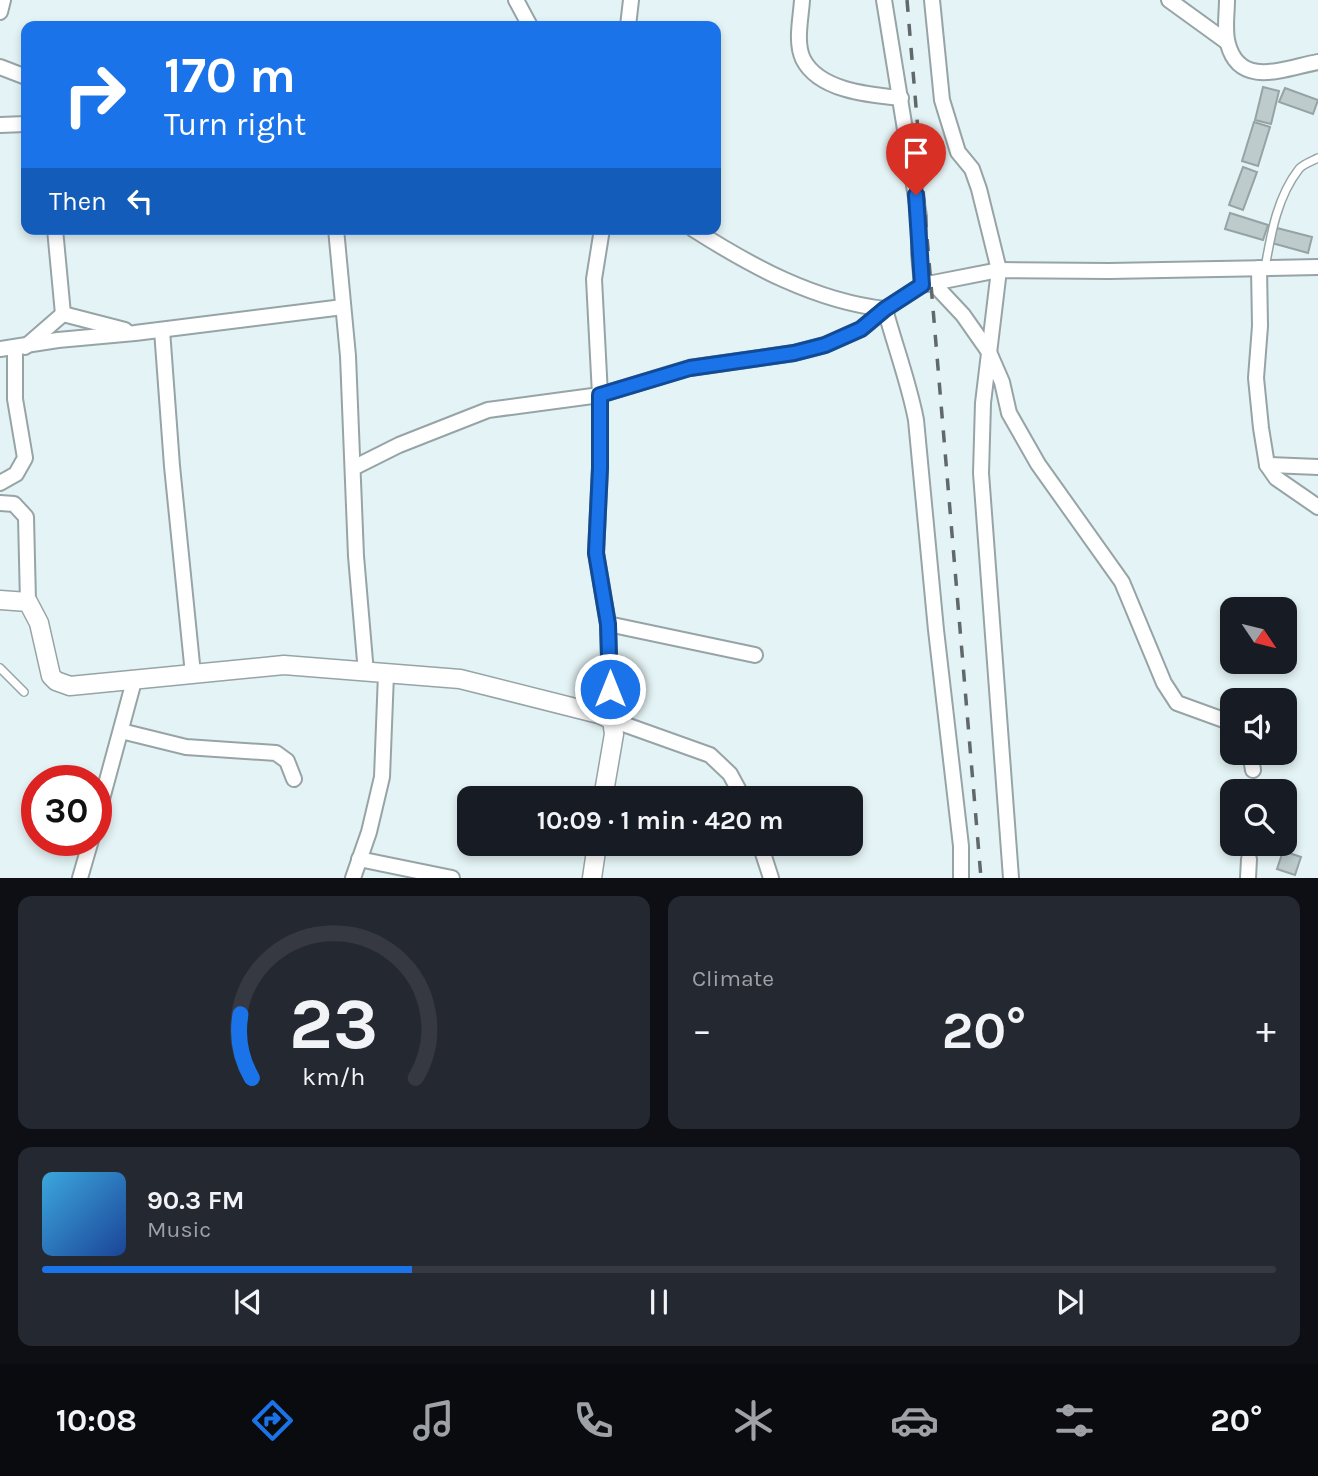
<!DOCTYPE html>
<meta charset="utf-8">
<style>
body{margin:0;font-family:Karla,sans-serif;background:#242831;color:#f1f3f6;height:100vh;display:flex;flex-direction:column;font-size:26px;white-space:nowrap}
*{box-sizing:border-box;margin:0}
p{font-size:23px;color:#9ea1a6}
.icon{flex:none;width:38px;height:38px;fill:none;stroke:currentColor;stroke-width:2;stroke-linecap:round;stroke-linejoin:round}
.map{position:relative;height:878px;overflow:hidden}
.sheet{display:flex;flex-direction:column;gap:18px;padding:18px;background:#0d0f14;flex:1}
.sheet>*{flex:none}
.banner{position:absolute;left:21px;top:21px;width:700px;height:214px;border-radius:14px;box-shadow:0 4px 10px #0003;background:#1a73e8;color:#fff;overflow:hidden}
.needle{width:46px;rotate:125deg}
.tools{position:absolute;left:1220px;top:597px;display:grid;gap:14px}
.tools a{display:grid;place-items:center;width:77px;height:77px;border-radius:14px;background:#171b24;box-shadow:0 4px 10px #0003;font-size:35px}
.speed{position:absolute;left:21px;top:765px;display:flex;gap:14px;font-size:35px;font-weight:700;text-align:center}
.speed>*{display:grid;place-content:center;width:91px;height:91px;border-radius:50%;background:#171b24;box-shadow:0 4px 10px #0003;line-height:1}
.speed .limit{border:10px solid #d22;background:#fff;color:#111}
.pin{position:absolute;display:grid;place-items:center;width:60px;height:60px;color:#fff;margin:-72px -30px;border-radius:50% 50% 50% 0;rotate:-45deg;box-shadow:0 0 7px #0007}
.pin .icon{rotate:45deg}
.me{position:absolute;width:77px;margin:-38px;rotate:0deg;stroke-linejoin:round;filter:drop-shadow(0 0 5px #0008)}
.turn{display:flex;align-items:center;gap:24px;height:147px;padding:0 28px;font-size:32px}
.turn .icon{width:91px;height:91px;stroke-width:2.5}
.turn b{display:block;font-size:49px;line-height:60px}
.then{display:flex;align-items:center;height:66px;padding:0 28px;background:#0003;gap:14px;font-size:26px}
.big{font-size:52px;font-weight:700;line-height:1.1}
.sheet .tile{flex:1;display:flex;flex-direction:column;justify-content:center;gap:10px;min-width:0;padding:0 24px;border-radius:14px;background:#242831}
.sheet .dial{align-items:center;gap:0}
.dial svg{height:182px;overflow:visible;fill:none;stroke:#363941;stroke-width:7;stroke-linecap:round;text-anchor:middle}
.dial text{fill:#f1f3f6;stroke:none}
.song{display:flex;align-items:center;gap:21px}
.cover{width:84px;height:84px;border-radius:10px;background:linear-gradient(135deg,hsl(200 70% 55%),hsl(220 70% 35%))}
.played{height:7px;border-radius:4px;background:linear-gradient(90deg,#1a73e8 30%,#363941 30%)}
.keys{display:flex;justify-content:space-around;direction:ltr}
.heat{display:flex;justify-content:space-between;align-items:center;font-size:38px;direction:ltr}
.sheet .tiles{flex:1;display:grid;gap:18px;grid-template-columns:1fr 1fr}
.tile:last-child{grid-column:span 2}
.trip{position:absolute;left:457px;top:786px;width:406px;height:70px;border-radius:14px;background:#171b24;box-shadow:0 4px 10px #0003;font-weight:700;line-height:70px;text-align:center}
.tabs{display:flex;height:112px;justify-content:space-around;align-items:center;background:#090b0e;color:#9ea1a6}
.tabs .icon{width:49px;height:49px}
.tabs .active{color:#1a73e8}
.tabs b{font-size:32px;color:#f1f3f6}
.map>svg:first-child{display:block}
</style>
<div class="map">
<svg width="1318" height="878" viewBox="0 0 1318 878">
<rect width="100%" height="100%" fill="#e4f3f5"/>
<g fill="#bdcbcd" stroke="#96a3a5" stroke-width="2">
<path d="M1263,87L1279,91L1271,124L1255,120Z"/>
<path d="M1285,88L1318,100L1313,114L1279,102Z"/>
<path d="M1254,122L1270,127L1258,166L1242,161Z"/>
<path d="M1243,167L1257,172L1243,210L1229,205Z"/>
<path d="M1230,213L1268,225L1263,240L1225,229Z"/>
<path d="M1277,228L1312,237L1308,253L1272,243Z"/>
<path d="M1283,851L1301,857L1295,875L1277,869Z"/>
</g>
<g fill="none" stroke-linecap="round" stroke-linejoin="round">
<defs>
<g id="service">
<path d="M1265,268C1271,234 1277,197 1299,169C1303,164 1312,161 1318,158"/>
<path d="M0,668L24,692"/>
</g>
<g id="minor">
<path d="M516,0L530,26"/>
<path d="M802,0C801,18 795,42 803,59C819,91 870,95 901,98"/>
<path d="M884,0L919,216V254L922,285"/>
<path d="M932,0L942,100L958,152L972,169L979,189L999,270L983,403L981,473L1011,878"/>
<path d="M1169,0L1227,42"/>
<path d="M1227,0C1227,14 1224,31 1228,44C1240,89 1285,68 1318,62"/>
<path d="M0,12L3,0"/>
<path d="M628,26L631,0"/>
<path d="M0,67L26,77"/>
<path d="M0,125L26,124"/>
<path d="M55,229L63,314L125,330"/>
<path d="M336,229L348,356L356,556L366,673"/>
<path d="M602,229L594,279L600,395V469L596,553L608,624L610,689L607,716"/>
<path d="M693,229C751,266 815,301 885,309C895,346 909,383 916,420L936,630L961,846V878"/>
<path d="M1259,268L1260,326L1256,378L1261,428L1267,465L1276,478L1318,507"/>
<path d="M933,283L963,315L989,352L1002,382L1009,413L1038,464L1122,582L1164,683L1177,703L1232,723"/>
<path d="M162,330L172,466L193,674"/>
<path d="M25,347L63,314"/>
<path d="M0,349L58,340L135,333L343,307"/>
<path d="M1267,465L1318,467"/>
<path d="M353,468L399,445L488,410L600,395L689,368L794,353L825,345L861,329L885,309L922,285L933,283L999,270L1109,271L1318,267"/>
<path d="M0,483L16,474L25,458L15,399V348"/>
<path d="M0,503L14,504L26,517L28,602"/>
<path d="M608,624L755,655"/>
<path d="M612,720L710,755L730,774L743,798"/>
<path d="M121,731L186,747L276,753L287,761L294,779"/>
<path d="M1250,752L1253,770"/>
<path d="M96,821L134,681"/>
<path d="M760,844L771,878"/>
<path d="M359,859L452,878"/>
<path d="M80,878L91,840"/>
<path d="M353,878L369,832L382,777L386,674"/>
<path d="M1248,878L1249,859"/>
</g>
<g id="tertiary">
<path d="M0,600L28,602L39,623L51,676L56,681L70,686L284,665L460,679L599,714L612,720L614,734L603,798"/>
<path d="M592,878L597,844"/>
</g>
</defs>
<use href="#service" stroke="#97a4a6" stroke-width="10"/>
<use href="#minor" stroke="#97a4a6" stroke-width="18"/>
<use href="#tertiary" stroke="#97a4a6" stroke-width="21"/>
<use href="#service" stroke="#fff" stroke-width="7"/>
<use href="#minor" stroke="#fff" stroke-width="14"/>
<use href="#tertiary" stroke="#fff" stroke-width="18"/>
<path stroke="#606869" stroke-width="3.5" stroke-dasharray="12 12" stroke-linecap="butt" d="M907,0L981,878"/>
</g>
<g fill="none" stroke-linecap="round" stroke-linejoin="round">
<defs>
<path id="route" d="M610,689L608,624L596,553L600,468V395L690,368L794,353L825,345L861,329L885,309L922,285L916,195"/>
</defs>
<use href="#route" stroke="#114b97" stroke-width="18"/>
<use href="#route" stroke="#1a73e8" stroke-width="12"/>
</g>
</svg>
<div class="tools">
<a><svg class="needle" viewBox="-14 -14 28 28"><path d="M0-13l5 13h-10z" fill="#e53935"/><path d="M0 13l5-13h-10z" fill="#9ea1a6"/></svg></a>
<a><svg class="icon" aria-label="sound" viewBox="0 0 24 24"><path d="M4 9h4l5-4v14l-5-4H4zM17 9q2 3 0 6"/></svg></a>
<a><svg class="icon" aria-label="search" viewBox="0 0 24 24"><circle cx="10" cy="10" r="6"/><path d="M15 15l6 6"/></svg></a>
</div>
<div class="speed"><div class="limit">30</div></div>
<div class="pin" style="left:916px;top:195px;background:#d93025"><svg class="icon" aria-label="arrive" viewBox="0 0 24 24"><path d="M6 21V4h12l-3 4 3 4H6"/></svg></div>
<svg class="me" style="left:610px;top:689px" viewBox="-20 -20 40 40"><circle r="17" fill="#1a73e8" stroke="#fff" stroke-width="3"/><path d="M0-11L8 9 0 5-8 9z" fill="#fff"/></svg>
<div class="trip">10:09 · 1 min · 420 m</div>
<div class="banner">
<div class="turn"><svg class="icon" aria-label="right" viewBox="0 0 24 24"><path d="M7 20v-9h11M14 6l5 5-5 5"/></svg><div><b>170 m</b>Turn right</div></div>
<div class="then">Then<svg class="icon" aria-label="left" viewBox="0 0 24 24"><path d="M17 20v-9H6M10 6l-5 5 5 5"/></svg></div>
</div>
</div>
<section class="sheet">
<div class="tiles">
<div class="tile dial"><svg viewBox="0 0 100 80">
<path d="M14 69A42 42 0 1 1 86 69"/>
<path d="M14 69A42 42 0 0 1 9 41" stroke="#1a73e8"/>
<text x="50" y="56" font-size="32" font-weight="700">23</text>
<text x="50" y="72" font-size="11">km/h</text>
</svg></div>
<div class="tile"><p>Climate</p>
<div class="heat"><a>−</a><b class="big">20°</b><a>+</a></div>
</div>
<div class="tile">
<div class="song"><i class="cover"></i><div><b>90.3 FM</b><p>Music</p></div></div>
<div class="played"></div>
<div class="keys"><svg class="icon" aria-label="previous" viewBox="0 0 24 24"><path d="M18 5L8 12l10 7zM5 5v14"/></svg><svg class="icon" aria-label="pause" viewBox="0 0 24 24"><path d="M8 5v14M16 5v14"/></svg><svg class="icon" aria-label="next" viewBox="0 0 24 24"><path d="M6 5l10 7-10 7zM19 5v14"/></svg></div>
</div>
</div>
</section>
<nav class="tabs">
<b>10:08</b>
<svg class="icon active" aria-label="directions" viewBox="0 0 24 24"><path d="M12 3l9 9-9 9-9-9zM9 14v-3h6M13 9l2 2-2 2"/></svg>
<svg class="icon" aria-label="music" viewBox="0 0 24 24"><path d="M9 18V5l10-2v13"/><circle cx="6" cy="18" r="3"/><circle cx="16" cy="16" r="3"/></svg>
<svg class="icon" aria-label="phone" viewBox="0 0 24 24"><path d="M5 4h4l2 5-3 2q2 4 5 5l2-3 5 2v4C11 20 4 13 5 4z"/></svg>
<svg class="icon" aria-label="climate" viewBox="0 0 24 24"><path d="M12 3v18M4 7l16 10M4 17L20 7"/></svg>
<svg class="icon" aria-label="car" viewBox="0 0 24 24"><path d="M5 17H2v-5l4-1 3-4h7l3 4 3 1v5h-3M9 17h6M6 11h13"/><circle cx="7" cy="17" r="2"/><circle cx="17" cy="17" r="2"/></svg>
<svg class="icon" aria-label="filters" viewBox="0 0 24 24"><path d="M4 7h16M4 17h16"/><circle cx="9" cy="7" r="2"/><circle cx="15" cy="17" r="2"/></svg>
<b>20°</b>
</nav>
